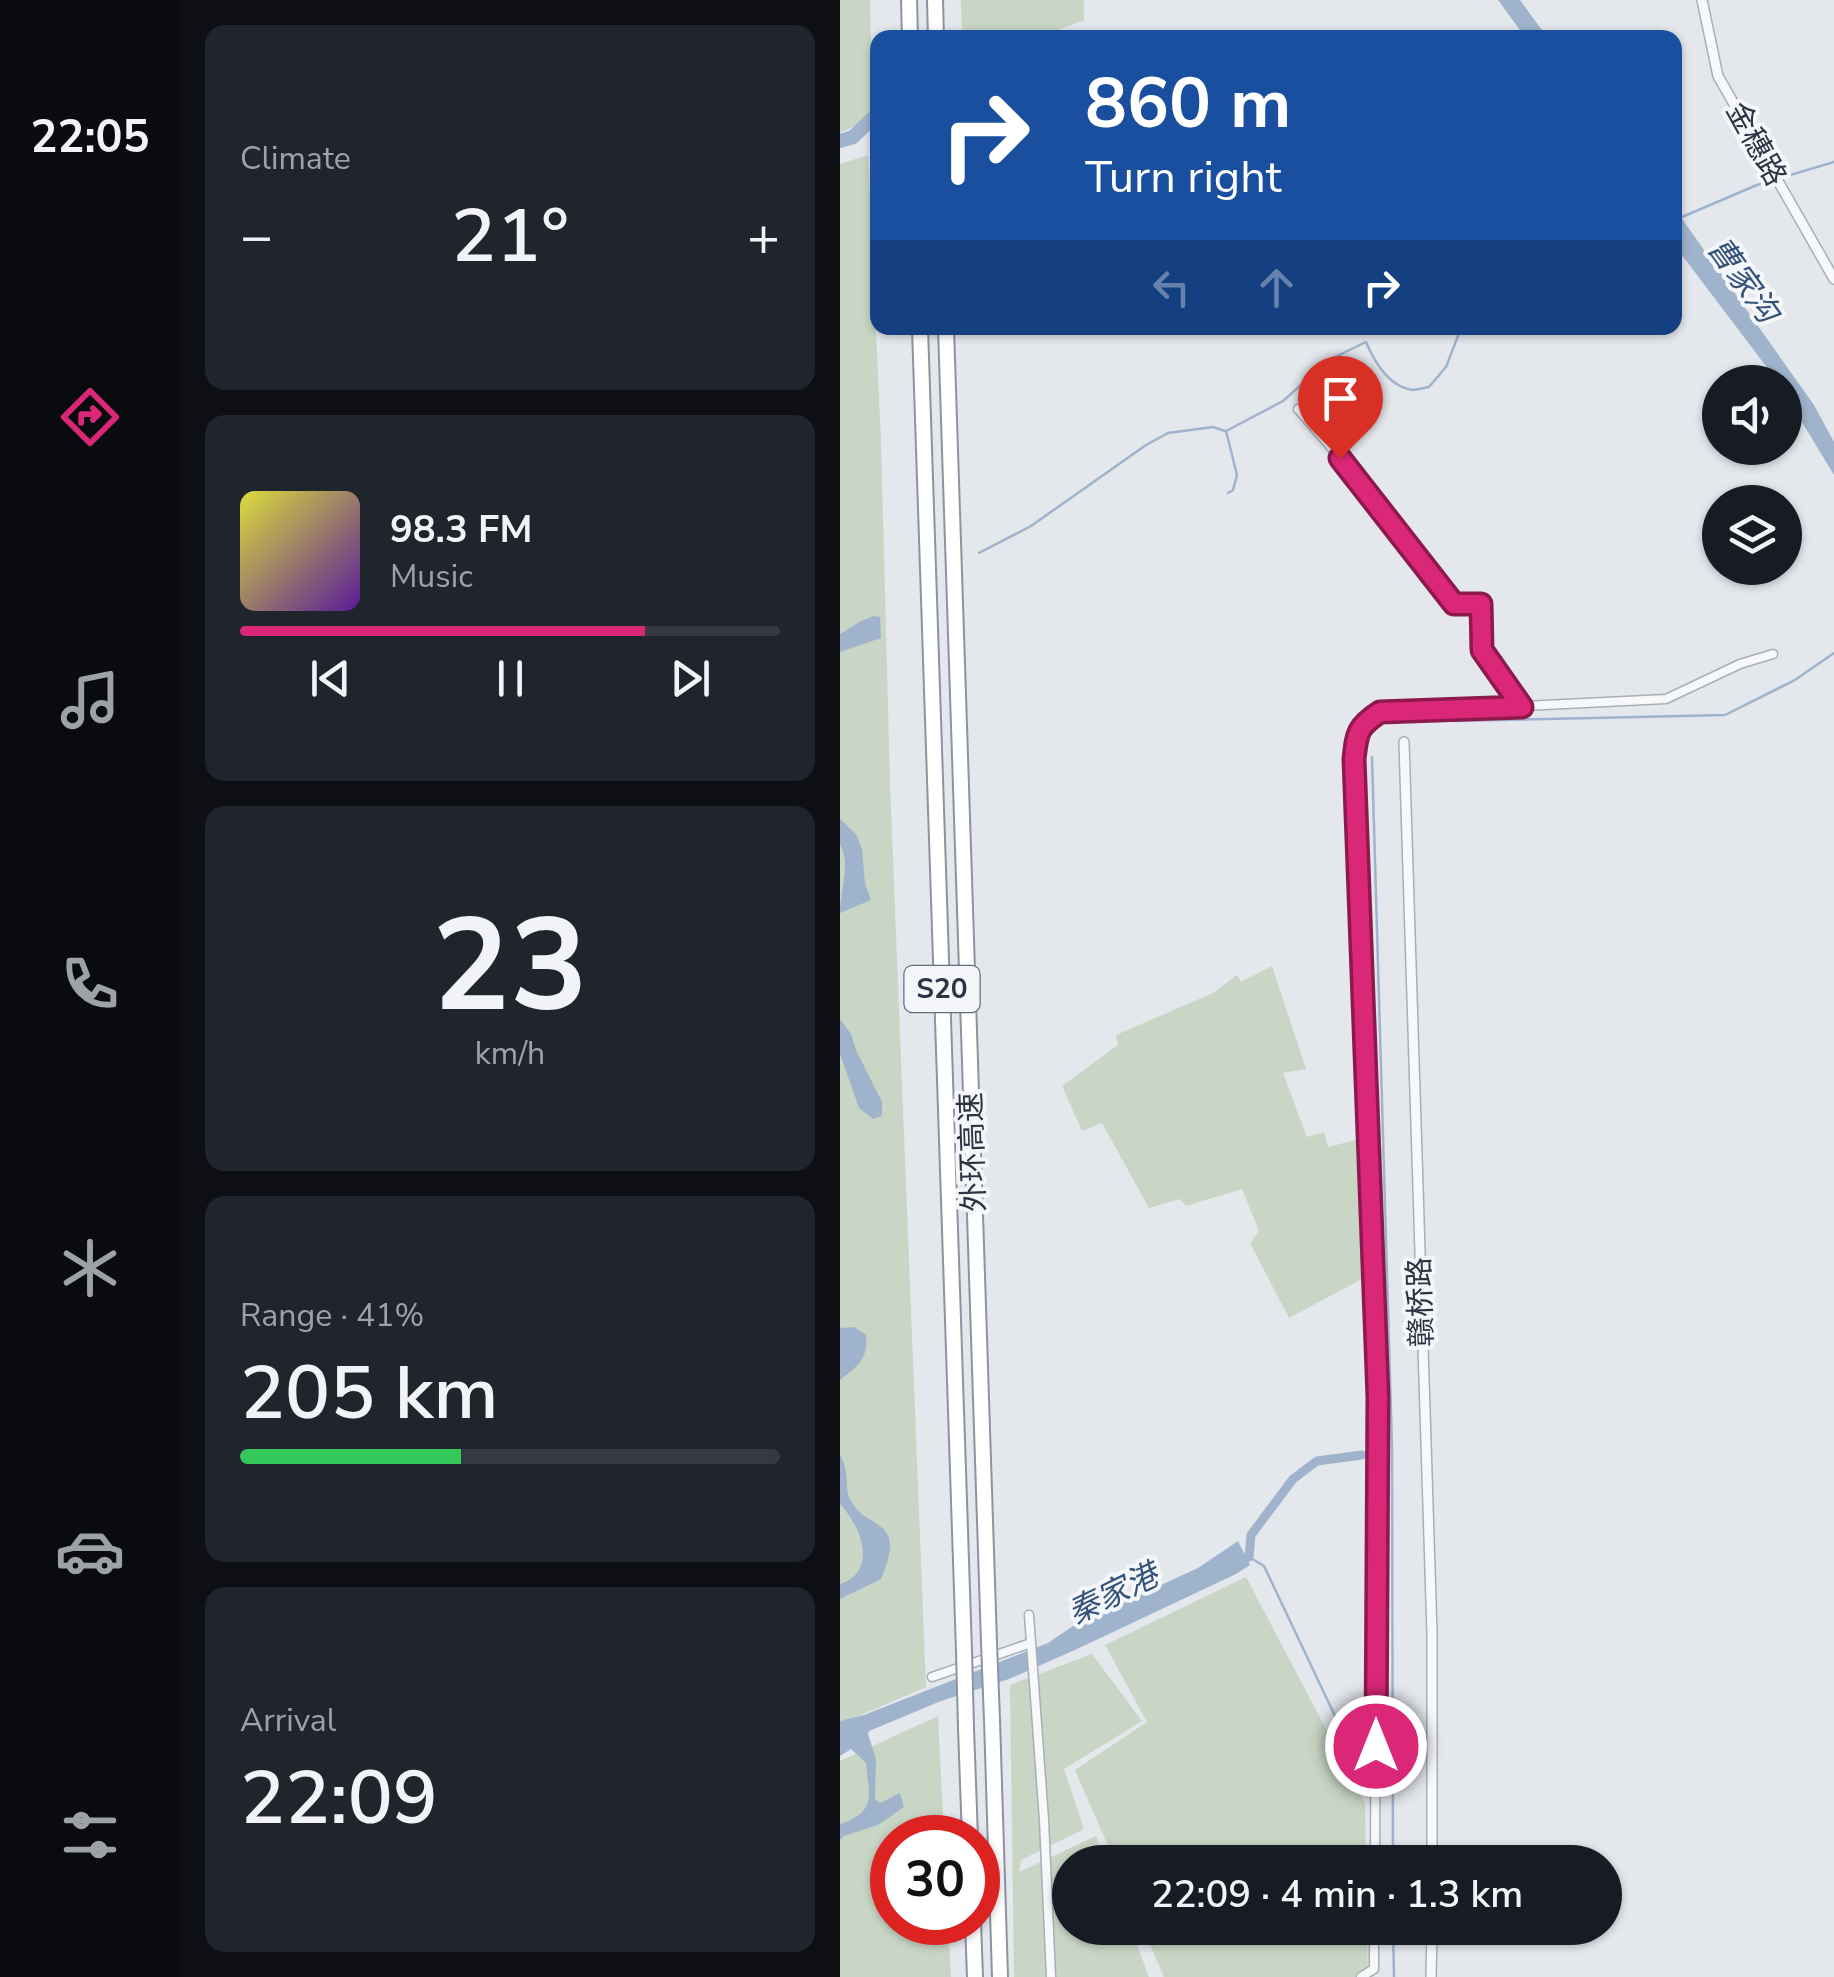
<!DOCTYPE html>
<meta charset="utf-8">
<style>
body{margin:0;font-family:"Nunito Sans","Noto Sans SC",sans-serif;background:#20242c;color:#f1f3f6;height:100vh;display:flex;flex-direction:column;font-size:38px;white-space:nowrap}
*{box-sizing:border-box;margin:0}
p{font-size:32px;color:#9ea1a6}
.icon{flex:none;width:55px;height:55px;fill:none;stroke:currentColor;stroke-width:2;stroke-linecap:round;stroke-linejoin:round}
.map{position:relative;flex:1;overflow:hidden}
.drawer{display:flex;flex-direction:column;gap:25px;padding:25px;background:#0d0f14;width:660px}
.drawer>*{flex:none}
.guide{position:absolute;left:30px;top:30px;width:812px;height:305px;border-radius:20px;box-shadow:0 2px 8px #0004;background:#1a4fa0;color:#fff;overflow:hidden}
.buttons{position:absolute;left:862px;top:365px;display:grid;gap:20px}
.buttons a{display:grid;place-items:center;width:100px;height:100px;border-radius:50%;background:#171b24;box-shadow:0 2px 8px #0004;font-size:50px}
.speed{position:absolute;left:30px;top:1815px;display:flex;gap:20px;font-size:50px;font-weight:700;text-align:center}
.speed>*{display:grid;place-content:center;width:130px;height:130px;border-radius:50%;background:#171b24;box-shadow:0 2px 8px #0004;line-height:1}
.speed .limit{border:15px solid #d22;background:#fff;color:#111}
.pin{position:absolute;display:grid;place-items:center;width:85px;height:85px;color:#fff;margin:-102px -42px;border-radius:50% 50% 50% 0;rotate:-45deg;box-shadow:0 0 10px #0007}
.pin .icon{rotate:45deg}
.me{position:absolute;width:110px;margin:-55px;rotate:0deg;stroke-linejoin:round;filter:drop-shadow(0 0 8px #0008)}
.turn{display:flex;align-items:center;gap:35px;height:210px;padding:0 50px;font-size:45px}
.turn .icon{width:130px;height:130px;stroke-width:2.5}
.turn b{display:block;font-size:70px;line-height:85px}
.lanes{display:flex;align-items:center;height:95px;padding:0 50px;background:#0003;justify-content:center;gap:50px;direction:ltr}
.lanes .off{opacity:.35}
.big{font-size:75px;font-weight:600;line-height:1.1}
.drawer .tile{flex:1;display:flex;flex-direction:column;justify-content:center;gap:15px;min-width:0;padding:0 35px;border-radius:20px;background:#20242c}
.drawer .dial{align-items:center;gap:0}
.dial b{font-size:130px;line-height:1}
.song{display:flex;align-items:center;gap:30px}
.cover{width:120px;height:120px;border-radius:15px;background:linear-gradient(135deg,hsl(60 70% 55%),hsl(270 70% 35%))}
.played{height:10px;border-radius:5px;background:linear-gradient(90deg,#db2777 75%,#363941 75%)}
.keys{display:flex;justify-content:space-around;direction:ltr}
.heat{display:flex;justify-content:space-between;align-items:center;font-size:55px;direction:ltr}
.charge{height:15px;border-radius:8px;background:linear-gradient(90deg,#34c759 41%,#363941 0)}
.trip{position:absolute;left:212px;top:1845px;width:570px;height:100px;border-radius:50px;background:#171b24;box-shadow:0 2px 8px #0004;font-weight:600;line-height:100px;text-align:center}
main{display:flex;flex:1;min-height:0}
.menu{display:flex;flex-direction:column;width:180px;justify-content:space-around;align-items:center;background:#090b0e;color:#9ea1a6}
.menu .icon{width:70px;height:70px}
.menu .active{color:#db2777}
.menu b{font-size:45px;color:#f1f3f6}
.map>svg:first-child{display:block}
</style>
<main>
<nav class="menu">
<b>22:05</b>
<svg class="icon active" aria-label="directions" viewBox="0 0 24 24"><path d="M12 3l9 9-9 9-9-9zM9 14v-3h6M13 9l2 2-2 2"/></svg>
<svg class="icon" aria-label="music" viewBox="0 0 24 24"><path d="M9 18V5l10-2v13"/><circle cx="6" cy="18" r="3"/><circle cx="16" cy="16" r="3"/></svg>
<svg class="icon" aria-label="phone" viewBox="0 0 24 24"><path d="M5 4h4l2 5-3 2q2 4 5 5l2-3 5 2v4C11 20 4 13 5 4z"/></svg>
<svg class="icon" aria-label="climate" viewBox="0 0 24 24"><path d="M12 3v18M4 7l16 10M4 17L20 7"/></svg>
<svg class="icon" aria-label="car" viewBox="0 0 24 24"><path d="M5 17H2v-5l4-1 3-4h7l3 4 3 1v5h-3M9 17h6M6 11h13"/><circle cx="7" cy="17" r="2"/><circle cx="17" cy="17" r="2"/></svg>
<svg class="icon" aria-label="filters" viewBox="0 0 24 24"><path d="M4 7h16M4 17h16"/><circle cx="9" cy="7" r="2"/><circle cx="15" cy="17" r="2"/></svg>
</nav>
<section class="drawer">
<div class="tile"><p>Climate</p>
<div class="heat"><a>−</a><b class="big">21°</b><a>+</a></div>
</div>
<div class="tile">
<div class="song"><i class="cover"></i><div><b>98.3 FM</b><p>Music</p></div></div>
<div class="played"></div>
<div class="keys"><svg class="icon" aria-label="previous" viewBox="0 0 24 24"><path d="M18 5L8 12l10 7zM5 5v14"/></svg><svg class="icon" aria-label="pause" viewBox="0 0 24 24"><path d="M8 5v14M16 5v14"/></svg><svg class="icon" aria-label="next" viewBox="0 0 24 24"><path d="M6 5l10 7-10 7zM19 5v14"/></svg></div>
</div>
<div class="tile dial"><b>23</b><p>km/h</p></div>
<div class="tile"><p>Range · 41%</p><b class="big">205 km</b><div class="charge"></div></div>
<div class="tile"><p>Arrival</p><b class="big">22:09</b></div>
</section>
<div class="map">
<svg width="994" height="1977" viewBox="0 0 994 1977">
<rect width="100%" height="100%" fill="#e4e7ec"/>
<g fill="#c9d6c5">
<path d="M0,0H30L32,97L28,120L0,133Z"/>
<path d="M121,0H244V20L200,37H122Z"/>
<path d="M28,155L41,442L50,783L86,1687L0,1724V164Z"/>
<path d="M432,966L466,1069L443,1073L467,1137L484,1132L488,1147L520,1139L524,1278L449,1318L410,1243L419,1231L402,1189L346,1206L340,1199L309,1208L262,1123L242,1131L222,1086L278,1045L276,1035L373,993L397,975L401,982Z"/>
<path d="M406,1577L525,1803L526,1862H275L235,1770L307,1722L265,1645Z"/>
<path d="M252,1654L302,1721L224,1769L244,1829L181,1860L179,1872L256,1836L266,1862H230V1928H291L309,1977H174L170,1685Z"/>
<path d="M98,1716L104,1837L52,1838V1922L108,1923L111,1977H0V1761Z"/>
<path d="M303,1928H527L528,1977H324Z"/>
</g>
<g fill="#9fb4cc">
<path d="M658,0H680L707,37H685Z"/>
<path d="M835,209L974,405L994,442V475L945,394V382H938L835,246Z"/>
<path d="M34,616L40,617L41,638L0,652V634L21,621Z"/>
<path d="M0,819L16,834L22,849L25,883L31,900L0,913C0,890 11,865 0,844Z"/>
<path d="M0,1019L11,1034L16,1050L42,1102V1116L33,1119L19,1108L0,1054Z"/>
<path d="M14,1327L26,1335C29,1358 17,1367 0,1380V1328Z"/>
<path d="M0,1455C10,1471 4,1489 11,1501C22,1519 28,1516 41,1527C58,1539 47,1563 41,1579L0,1599V1584C39,1571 21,1526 0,1504Z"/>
<path d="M398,1541L410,1565L396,1574L237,1649L169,1679L101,1701L29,1731L28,1734L36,1759L35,1799L40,1803L60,1793L64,1807L38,1825L4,1836L0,1840V1824C37,1811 29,1797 26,1763L11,1749L0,1756V1721L24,1715L208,1643L236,1624L358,1568Z"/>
</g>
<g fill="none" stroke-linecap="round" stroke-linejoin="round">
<g stroke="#9fb4cc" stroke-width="2.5">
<path d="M835,220L917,185L994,162"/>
<path d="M388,493L393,490L397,475L386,431L443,401L489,360L526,342C534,361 548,386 572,390C577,390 583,388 589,387L606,367L621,328"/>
<path d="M139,553L191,526L306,445L328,433L373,427L385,431"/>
<path d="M614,721L885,715L955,680L994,653"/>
<path d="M532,757L552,1447L553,1862"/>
<path d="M409,1557L424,1566L522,1773"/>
<path d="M553,1928L554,1977"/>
</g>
<path stroke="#9fb4cc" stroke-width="9" d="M396,1563L409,1557L411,1535L453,1479L477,1461L522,1455"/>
<path stroke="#9fb4cc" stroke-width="14" d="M0,141L13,137L38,113"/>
<defs>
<g id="minor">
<path d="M458,409L521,482L614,604H641L642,650L682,707"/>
<path d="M189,1615L204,1820L211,1977"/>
<path d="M92,1677L191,1643"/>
<path d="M535,1862L537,1397L515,759C517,733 517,727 540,713L826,699L900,664L933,654"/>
<path d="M521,1977L534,1969V1928"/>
</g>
<g id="tertiary">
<path d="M862,0L878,76L994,279"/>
<path d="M564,742L592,1633V1862"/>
<path d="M591,1977L592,1928"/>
</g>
<g id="motorway">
<path d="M69,0L70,38"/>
<path d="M95,0L96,38"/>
<path d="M80,328L124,1651"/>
<path d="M106,328L149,1643"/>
<path d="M152,1720L160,1977"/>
<path d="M126,1728L130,1838"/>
<path d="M133,1922L135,1977"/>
</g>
</defs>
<use href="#minor" stroke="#a9aeb7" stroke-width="11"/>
<use href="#tertiary" stroke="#a9aeb7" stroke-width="12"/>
<use href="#motorway" stroke="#8b94a3" stroke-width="18"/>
<use href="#minor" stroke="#f7f8fa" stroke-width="8"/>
<use href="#tertiary" stroke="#f7f8fa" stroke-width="9"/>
<use href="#motorway" stroke="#fff" stroke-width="14"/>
<defs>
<g id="motorway-bridge">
<path d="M149,1643L152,1720"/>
<path d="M124,1651L126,1728"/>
</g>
</defs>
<use href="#motorway-bridge" stroke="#8b94a3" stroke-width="18" stroke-linecap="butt"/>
<use href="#motorway-bridge" stroke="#fff" stroke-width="14"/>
</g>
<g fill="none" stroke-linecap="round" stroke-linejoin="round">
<defs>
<path id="route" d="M500,458L614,604H641L642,650L682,707L540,712C517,727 517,733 514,759L538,1397L536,1746"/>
</defs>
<use href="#route" stroke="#8e194d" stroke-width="25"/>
<use href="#route" stroke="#db2777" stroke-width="18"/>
</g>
<g text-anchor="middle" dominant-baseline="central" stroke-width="8" stroke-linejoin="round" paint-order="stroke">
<rect fill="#f4f6f9" stroke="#676e7b" stroke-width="2.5" x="64.5" y="966" width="75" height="46" rx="8"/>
<g font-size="28" font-weight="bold" fill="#2b3445">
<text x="102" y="989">S20</text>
</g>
<g font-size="30" fill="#2b3445" stroke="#f4f6f9">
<text transform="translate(916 144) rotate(61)">金穗路</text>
<text transform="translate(133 1152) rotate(-92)">外环高速</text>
<text transform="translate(581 1302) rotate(-92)">赣桥路</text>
</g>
<g font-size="32" font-style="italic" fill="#34527a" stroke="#f4f6f9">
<text transform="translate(903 280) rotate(54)">曹家沟</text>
<text transform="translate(273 1594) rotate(-26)">秦家港</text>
</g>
</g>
</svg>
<div class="buttons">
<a><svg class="icon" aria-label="sound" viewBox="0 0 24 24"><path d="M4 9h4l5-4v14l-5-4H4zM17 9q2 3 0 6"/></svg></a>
<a><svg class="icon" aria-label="layers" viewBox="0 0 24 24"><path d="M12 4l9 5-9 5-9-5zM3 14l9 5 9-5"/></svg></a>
</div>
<div class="speed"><div class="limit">30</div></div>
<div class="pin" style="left:500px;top:458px;background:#d93025"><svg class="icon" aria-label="arrive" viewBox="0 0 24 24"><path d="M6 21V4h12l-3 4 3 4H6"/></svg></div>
<svg class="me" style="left:536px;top:1746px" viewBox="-20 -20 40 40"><circle r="17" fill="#db2777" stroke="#fff" stroke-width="3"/><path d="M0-11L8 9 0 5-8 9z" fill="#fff"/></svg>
<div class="trip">22:09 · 4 min · 1.3 km</div>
<div class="guide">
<div class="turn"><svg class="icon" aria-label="right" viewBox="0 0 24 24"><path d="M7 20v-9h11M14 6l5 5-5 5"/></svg><div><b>860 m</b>Turn right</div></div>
<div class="lanes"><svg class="icon off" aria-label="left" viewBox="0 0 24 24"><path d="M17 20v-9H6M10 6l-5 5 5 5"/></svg><svg class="icon off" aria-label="ahead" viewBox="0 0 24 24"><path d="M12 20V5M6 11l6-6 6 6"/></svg><svg class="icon" aria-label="right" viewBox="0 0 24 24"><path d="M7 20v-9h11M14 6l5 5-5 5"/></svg></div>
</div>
</div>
</main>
